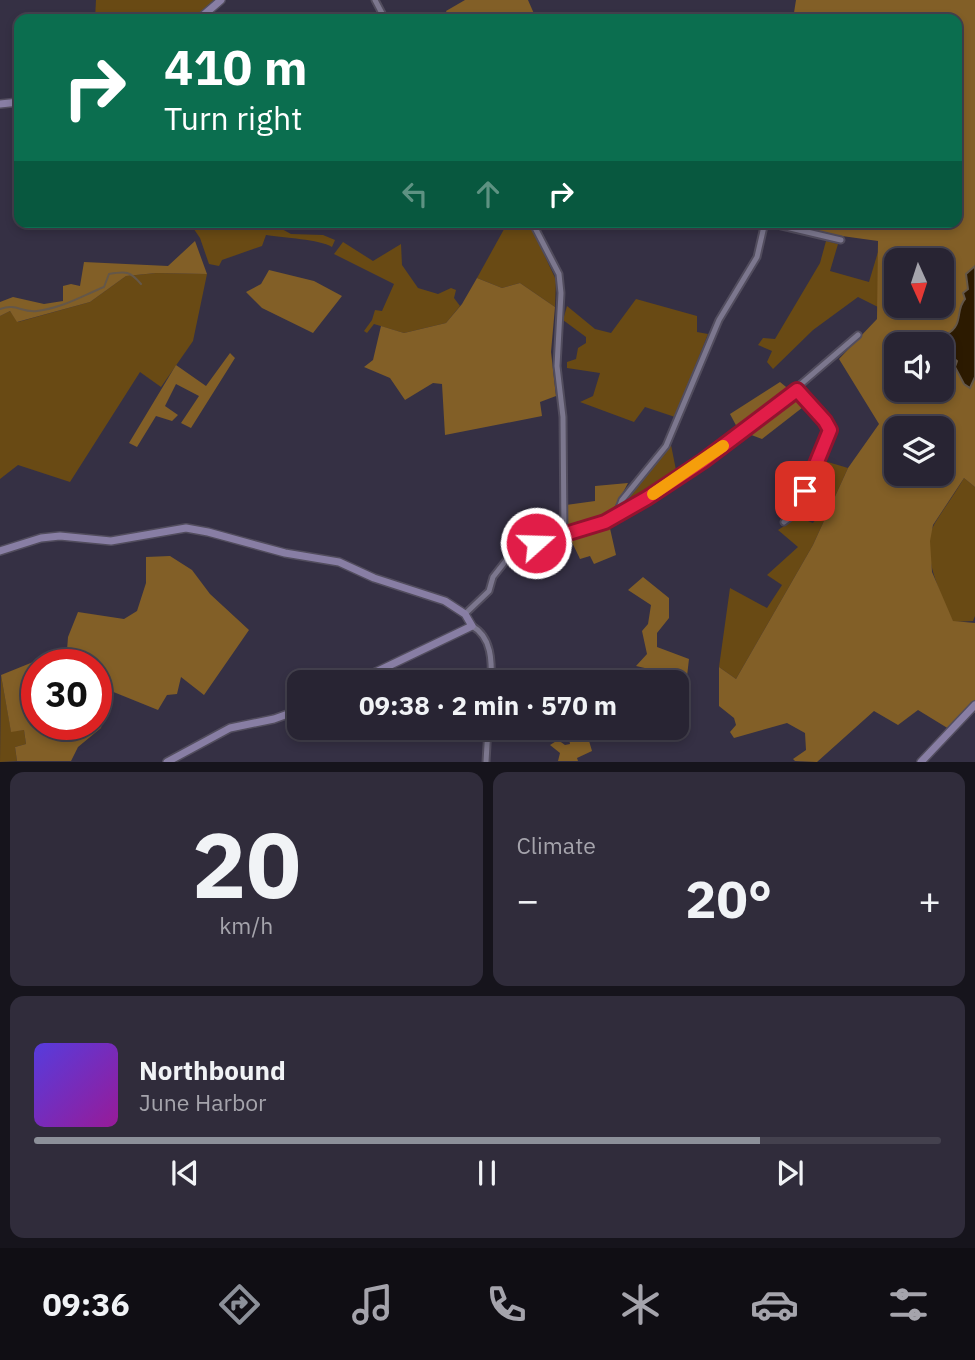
<!DOCTYPE html>
<meta charset="utf-8">
<style>
body{margin:0;font-family:"IBM Plex Sans",sans-serif;background:#302c3b;color:#f1f3f6;height:100vh;display:flex;flex-direction:column;font-size:26px;white-space:nowrap}
*{box-sizing:border-box;margin:0}
p{font-size:23px;color:#a5a4ac}
.icon{flex:none;width:38px;height:38px;fill:none;stroke:currentColor;stroke-width:2;stroke-linecap:round;stroke-linejoin:round}
.map{position:relative;height:762px;overflow:hidden}
.drawer{display:flex;flex-direction:column;gap:10px;padding:10px;background:#16141c;flex:1}
.drawer>*{flex:none}
.banner{position:absolute;left:14px;top:14px;width:948px;height:214px;border-radius:14px;box-shadow:0 4px 10px #0003,0 0 0 2px #44414e;background:#0b6e4f;color:#fff;overflow:hidden}
.needle{width:46px;rotate:177deg}
.tools{position:absolute;left:884px;top:248px;display:grid;gap:14px}
.tools a{display:grid;place-items:center;width:70px;height:70px;border-radius:14px;background:#282433;box-shadow:0 4px 10px #0003,0 0 0 2px #44414e;font-size:35px}
.speed{position:absolute;left:21px;top:649px;display:flex;gap:14px;font-size:35px;font-weight:700;text-align:center}
.speed>*{display:grid;place-content:center;width:91px;height:91px;border-radius:50%;background:#282433;box-shadow:0 4px 10px #0003,0 0 0 2px #44414e;line-height:1}
.speed .limit{border:10px solid #d22;background:#fff;color:#111}
.pin{position:absolute;display:grid;place-items:center;width:60px;height:60px;color:#fff;margin:-30px;border-radius:14px;box-shadow:0 4px 10px #0006}
.me{position:absolute;width:77px;margin:-38px;rotate:70deg;stroke-linejoin:round;filter:drop-shadow(0 0 5px #0008)}
.turn{display:flex;align-items:center;gap:24px;height:147px;padding:0 35px;font-size:32px}
.turn .icon{width:91px;height:91px;stroke-width:2.5}
.turn b{display:block;font-size:49px;line-height:60px}
.lanes{display:flex;align-items:center;height:66px;padding:0 35px;background:#0003;justify-content:center;gap:35px;direction:ltr}
.lanes .off{opacity:.35}
.big{font-size:52px;font-weight:800;line-height:1.1}
.drawer .widget{flex:1;display:flex;flex-direction:column;justify-content:center;gap:10px;min-width:0;padding:0 24px;border-radius:14px;background:#302c3b}
.drawer .dial{align-items:center;gap:0}
.dial b{font-size:91px;line-height:1}
.song{display:flex;align-items:center;gap:21px}
.cover{width:84px;height:84px;border-radius:10px;background:linear-gradient(135deg,hsl(250 70% 55%),hsl(300 70% 35%))}
.played{height:7px;border-radius:4px;background:linear-gradient(90deg,#8c9099 80%,#44414e 80%)}
.keys{display:flex;justify-content:space-around;direction:ltr}
.heat{display:flex;justify-content:space-between;align-items:center;font-size:38px;direction:ltr}
.drawer .tiles{flex:1;display:grid;gap:10px;grid-template-columns:1fr 1fr}
.widget:last-child{grid-column:span 2}
.trip{position:absolute;left:287px;top:670px;width:402px;height:70px;border-radius:14px;background:#282433;box-shadow:0 4px 10px #0003,0 0 0 2px #44414e;font-weight:800;line-height:70px;text-align:center}
.tabs{display:flex;height:112px;justify-content:space-around;align-items:center;background:#100e14;color:#a5a4ac}
.tabs .icon{width:49px;height:49px}
.tabs .on{color:#8c9099}
.tabs b{font-size:32px;color:#f1f3f6}
.map>svg:first-child{display:block}
</style>
<div class="map">
<svg width="975" height="762" viewBox="0 0 975 762">
<rect width="100%" height="100%" fill="#353044"/>
<g fill="#694a14">
<path d="M96,0H217L195,19H95Z"/>
<path d="M189,222H269L291,234L323,235L335,240L332,247C319,239 284,238 266,235L262,246L222,260L219,266L209,264L200,238Z"/>
<path d="M508,222H529L556,280L555,307L520,283L502,288L477,278Z"/>
<path d="M826,241L838,244L830,271L869,282L878,252V307L858,297L813,330L773,369L767,362L772,351L758,345L763,338L775,339L820,263Z"/>
<path d="M343,242L373,261L401,244L402,265L418,288L438,294L451,288L456,290L454,298L460,306L446,323L404,333L374,324L367,333L364,331L372,320L375,310L382,311L394,284L334,254Z"/>
<path d="M156,273L207,274L193,341L161,387L140,372L70,482L18,465L0,479V316L10,311L18,322L90,302L126,276Z"/>
<path d="M636,299L697,316V332L708,334L675,417L645,407L634,422L580,402L593,396L600,373L567,368V362L576,359L578,348L586,343V337L563,320L567,306L595,329L611,333Z"/>
<path d="M671,445L677,475L621,511L625,500Z"/>
<path d="M821,460L848,468L813,545L736,679L719,667L730,588L767,608L782,585L767,575L798,547L778,530L798,517L813,523L827,504L818,495L809,509L801,505Z"/>
<path d="M964,478L975,487V616L973,621L953,622C942,596 918,551 935,523C944,508 955,494 964,478Z"/>
<path d="M1,675L11,731L24,730L26,744L15,747L17,761L0,762Z"/>
</g>
<g fill="#825f27" fill-rule="evenodd">
<path d="M465,0H528L535,16L529,19H450L446,11Z"/>
<path d="M796,0H975V487L964,478L933,525L930,541L932,572L953,621L975,623V701L949,729L918,710L898,725L874,711L817,762L795,761L793,759L806,750L805,733L787,723L734,738L730,732L736,725L734,718L719,706V667L736,679L813,545L848,468L879,424L839,359L877,319L878,241L813,232L784,222H957V19H793ZM896,261H942V306H896ZM896,345H942V390H896ZM896,429H942V474H896Z"/>
<path d="M195,241L207,274L156,273L126,276L90,302L17,322L10,311L0,316V302L13,297L44,304L63,301V286L71,284L80,286L84,262L168,266Z"/>
<path d="M269,270L314,281L342,296L313,333L262,308L246,292L261,284Z"/>
<path d="M477,278L502,288L520,283L555,307L551,352L556,396L540,402L542,416L445,435L442,384L433,383L405,400L390,378L364,367L373,360L381,326L404,333L446,323L462,304Z"/>
<path d="M230,353L235,358L191,428L181,423L199,396L176,384L165,406L178,415L172,421L156,416L137,447L129,443L176,365L206,386Z"/>
<path d="M780,382L791,391L739,431L730,414Z"/>
<path d="M795,395L803,398L807,404L762,439L746,433Z"/>
<path d="M628,483C609,520 607,518 568,528L566,505L595,501V486Z"/>
<path d="M609,524L616,555L594,564L590,556L580,559L569,536Z"/>
<path d="M170,556L192,570L210,594L249,630L204,695L181,677L177,694L167,695L158,710L111,691L101,728L78,747L71,761H17L15,747L26,744L24,730L11,732L1,675L48,656L55,663L66,664L68,637L78,612L124,619L137,611L146,583V557ZM37,665H96V724H37Z"/>
<path d="M643,577L669,598V618L657,633V647L689,659L686,685L671,680V674L636,666L647,654L642,631L648,624L651,605L628,590Z"/>
<path d="M579,729L587,734L592,751L577,758L578,761H558L560,753L550,745L558,740L565,745L570,744L569,739Z"/>
</g>
<path fill="#2c1a00" stroke="#645749" stroke-width="2" d="M975,266V377L970,388L964,384L955,367L957,361L952,357L947,361L945,377L942,379V357L949,344L947,334C964,325 955,310 965,299L963,293L968,289L966,274Z"/>
<g fill="none" stroke-linecap="round" stroke-linejoin="round">
<path stroke="#645749" stroke-width="2" d="M0,309C17,303 21,313 37,311C62,308 82,296 104,287L109,274C126,271 130,271 141,284"/>
<defs>
<g id="street">
<path d="M375,0L385,19"/>
<path d="M532,222L559,274L561,293L557,366L563,417L564,532"/>
<path d="M616,516L622,500L666,446L719,320L757,257L765,222L841,240"/>
<path d="M784,522L796,513L830,430L826,421L797,390"/>
<path d="M465,614L489,591L493,577L508,558L526,545L605,522L647,498L765,415L858,335"/>
<path d="M472,626C492,637 492,662 491,682"/>
<path d="M486,762L488,728"/>
</g>
<g id="secondary">
<path d="M199,19L221,0"/>
<path d="M0,104L19,102"/>
<path d="M0,551L41,538L60,536L111,541L186,528L208,532L285,553L339,562L374,578L445,601L465,614L472,626L355,682"/>
<path d="M167,762L230,728L274,719L299,710"/>
<path d="M921,762L975,705"/>
</g>
</defs>
<use href="#street" stroke="#524d5e" stroke-width="9"/>
<use href="#secondary" stroke="#524d5e" stroke-width="10"/>
<use href="#street" stroke="#7c778e" stroke-width="5"/>
<use href="#secondary" stroke="#887ea4" stroke-width="7"/>
</g>
<g fill="none" stroke-linecap="round" stroke-linejoin="round">
<defs>
<path id="route" d="M536,543L605,522L647,498L703,461L797,390L825,421L830,430L805,491"/>
</defs>
<use href="#route" stroke="#92132f" stroke-width="18"/>
<use href="#route" stroke="#e11d48" stroke-width="12"/>
<path stroke="#f59e0b" stroke-width="12" d="M653,494L723,446"/>
</g>
</svg>
<div class="tools">
<a><svg class="needle" viewBox="-14 -14 28 28"><path d="M0-13l5 13h-10z" fill="#e53935"/><path d="M0 13l5-13h-10z" fill="#a5a4ac"/></svg></a>
<a><svg class="icon" aria-label="sound" viewBox="0 0 24 24"><path d="M4 9h4l5-4v14l-5-4H4zM17 9q2 3 0 6"/></svg></a>
<a><svg class="icon" aria-label="layers" viewBox="0 0 24 24"><path d="M12 4l9 5-9 5-9-5zM3 14l9 5 9-5"/></svg></a>
</div>
<div class="speed"><div class="limit">30</div></div>
<div class="pin" style="left:805px;top:491px;background:#d93025"><svg class="icon" aria-label="arrive" viewBox="0 0 24 24"><path d="M6 21V4h12l-3 4 3 4H6"/></svg></div>
<svg class="me" style="left:536px;top:543px" viewBox="-20 -20 40 40"><circle r="17" fill="#e11d48" stroke="#fff" stroke-width="3"/><path d="M0-11L8 9 0 5-8 9z" fill="#fff"/></svg>
<div class="trip">09:38 · 2 min · 570 m</div>
<div class="banner">
<div class="turn"><svg class="icon" aria-label="right" viewBox="0 0 24 24"><path d="M7 20v-9h11M14 6l5 5-5 5"/></svg><div><b>410 m</b>Turn right</div></div>
<div class="lanes"><svg class="icon off" aria-label="left" viewBox="0 0 24 24"><path d="M17 20v-9H6M10 6l-5 5 5 5"/></svg><svg class="icon off" aria-label="ahead" viewBox="0 0 24 24"><path d="M12 20V5M6 11l6-6 6 6"/></svg><svg class="icon" aria-label="right" viewBox="0 0 24 24"><path d="M7 20v-9h11M14 6l5 5-5 5"/></svg></div>
</div>
</div>
<section class="drawer">
<div class="tiles">
<div class="widget dial"><b>20</b><p>km/h</p></div>
<div class="widget"><p>Climate</p>
<div class="heat"><a>−</a><b class="big">20°</b><a>+</a></div>
</div>
<div class="widget">
<div class="song"><i class="cover"></i><div><b>Northbound</b><p>June Harbor</p></div></div>
<div class="played"></div>
<div class="keys"><svg class="icon" aria-label="previous" viewBox="0 0 24 24"><path d="M18 5L8 12l10 7zM5 5v14"/></svg><svg class="icon" aria-label="pause" viewBox="0 0 24 24"><path d="M8 5v14M16 5v14"/></svg><svg class="icon" aria-label="next" viewBox="0 0 24 24"><path d="M6 5l10 7-10 7zM19 5v14"/></svg></div>
</div>
</div>
</section>
<nav class="tabs">
<b>09:36</b>
<svg class="icon on" aria-label="directions" viewBox="0 0 24 24"><path d="M12 3l9 9-9 9-9-9zM9 14v-3h6M13 9l2 2-2 2"/></svg>
<svg class="icon" aria-label="music" viewBox="0 0 24 24"><path d="M9 18V5l10-2v13"/><circle cx="6" cy="18" r="3"/><circle cx="16" cy="16" r="3"/></svg>
<svg class="icon" aria-label="phone" viewBox="0 0 24 24"><path d="M5 4h4l2 5-3 2q2 4 5 5l2-3 5 2v4C11 20 4 13 5 4z"/></svg>
<svg class="icon" aria-label="climate" viewBox="0 0 24 24"><path d="M12 3v18M4 7l16 10M4 17L20 7"/></svg>
<svg class="icon" aria-label="car" viewBox="0 0 24 24"><path d="M5 17H2v-5l4-1 3-4h7l3 4 3 1v5h-3M9 17h6M6 11h13"/><circle cx="7" cy="17" r="2"/><circle cx="17" cy="17" r="2"/></svg>
<svg class="icon" aria-label="filters" viewBox="0 0 24 24"><path d="M4 7h16M4 17h16"/><circle cx="9" cy="7" r="2"/><circle cx="15" cy="17" r="2"/></svg>
</nav>
